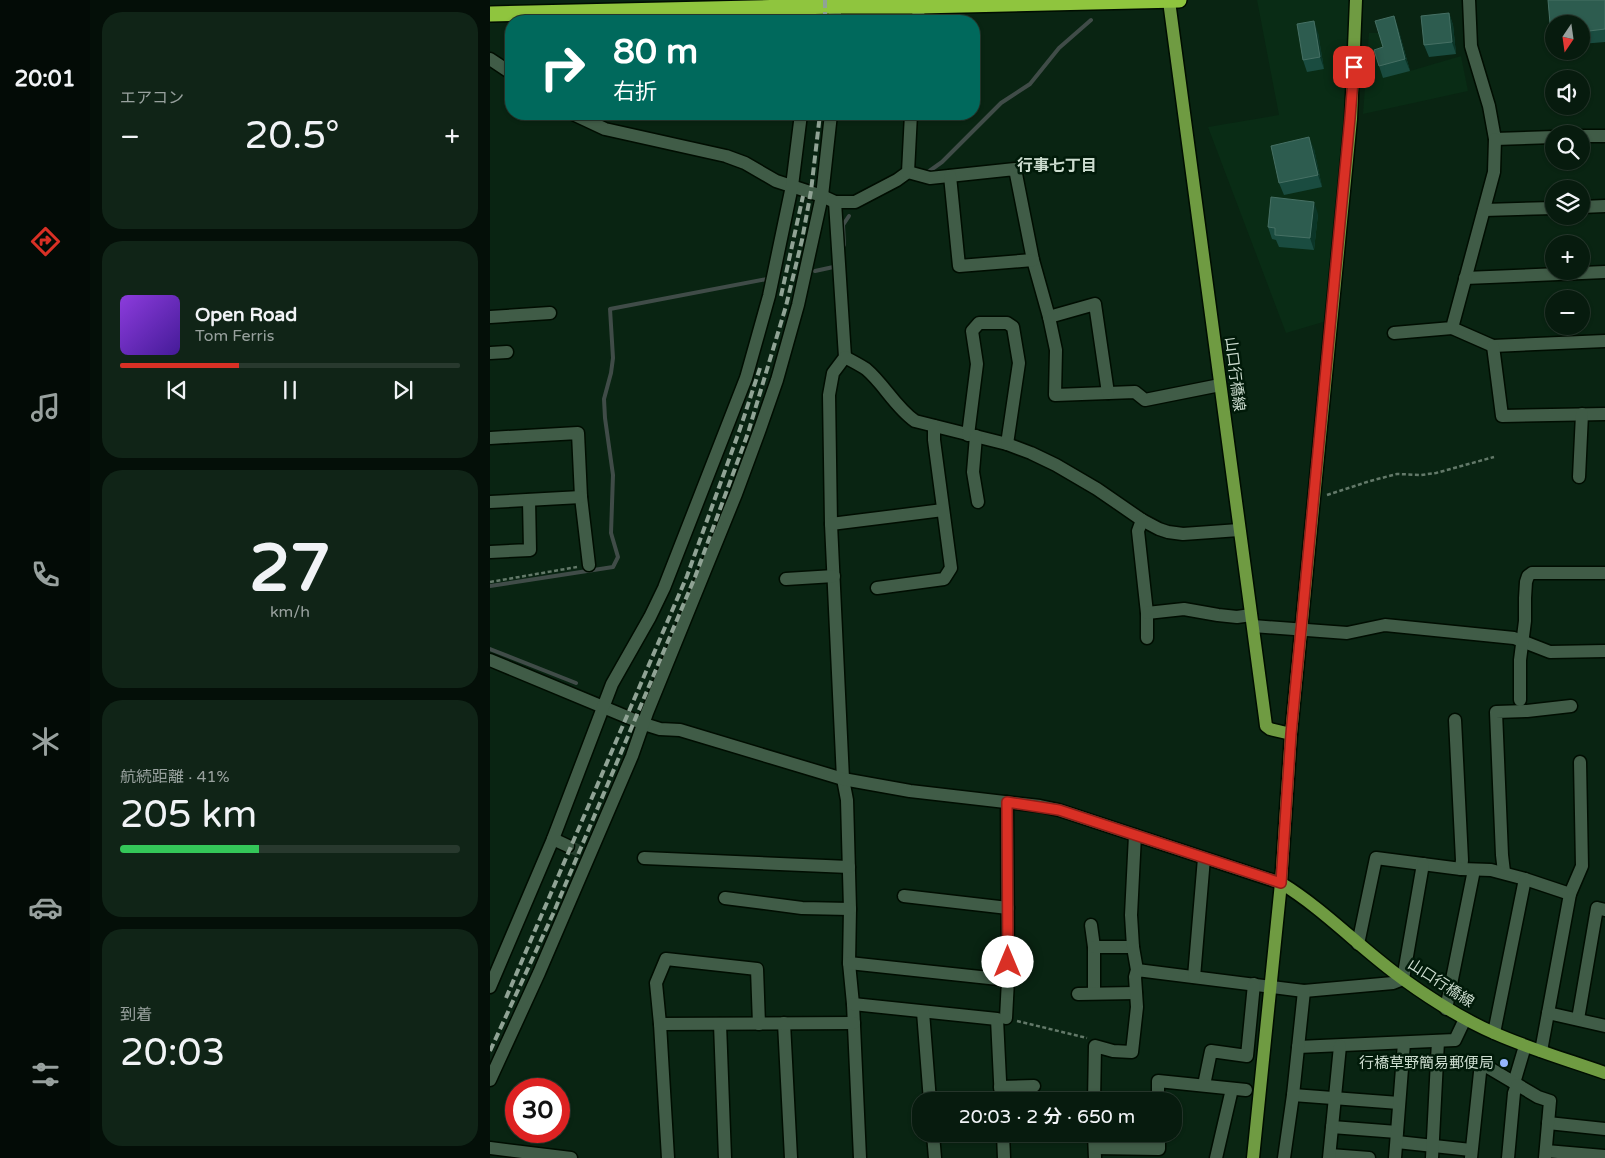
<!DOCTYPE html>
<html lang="ja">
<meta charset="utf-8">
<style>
body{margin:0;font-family:"Varela Round","Noto Sans JP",sans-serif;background:#102417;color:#f1f3f6;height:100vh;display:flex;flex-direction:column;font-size:19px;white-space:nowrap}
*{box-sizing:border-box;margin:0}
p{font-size:16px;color:#98a19e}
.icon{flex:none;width:28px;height:28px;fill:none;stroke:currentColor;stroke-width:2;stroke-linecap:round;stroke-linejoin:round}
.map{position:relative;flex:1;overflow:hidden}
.sheet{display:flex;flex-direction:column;gap:12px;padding:12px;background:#040f08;width:400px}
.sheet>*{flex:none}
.top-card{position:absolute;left:15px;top:15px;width:475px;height:105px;border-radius:20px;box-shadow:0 1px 4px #0004,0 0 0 1px #28392e;background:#00695c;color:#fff;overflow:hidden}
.needle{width:32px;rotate:193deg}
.controls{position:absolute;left:1055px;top:15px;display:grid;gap:10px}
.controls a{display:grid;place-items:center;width:45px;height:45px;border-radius:50%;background:#071b0e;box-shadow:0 1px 4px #0004,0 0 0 1px #28392e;font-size:25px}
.speed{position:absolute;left:15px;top:1078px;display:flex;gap:10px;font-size:25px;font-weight:700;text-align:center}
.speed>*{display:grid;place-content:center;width:65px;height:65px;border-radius:50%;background:#071b0e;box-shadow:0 1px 4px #0004,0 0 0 1px #28392e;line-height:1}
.speed .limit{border:8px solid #d22;background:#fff;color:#111}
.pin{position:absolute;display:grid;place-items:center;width:42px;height:42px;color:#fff;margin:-21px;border-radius:10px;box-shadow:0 2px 8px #0006}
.me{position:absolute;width:55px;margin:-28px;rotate:0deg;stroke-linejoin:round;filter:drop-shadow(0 0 4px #0008)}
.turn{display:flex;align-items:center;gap:18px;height:105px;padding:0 25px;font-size:22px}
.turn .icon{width:65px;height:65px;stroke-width:2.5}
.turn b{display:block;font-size:35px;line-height:42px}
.big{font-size:38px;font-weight:600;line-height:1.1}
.sheet .widget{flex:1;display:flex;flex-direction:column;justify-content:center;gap:8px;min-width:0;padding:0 18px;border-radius:20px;background:#102417}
.sheet .dial{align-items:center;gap:0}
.dial b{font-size:65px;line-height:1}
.song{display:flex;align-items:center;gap:15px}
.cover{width:60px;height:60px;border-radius:8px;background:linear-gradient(135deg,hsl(270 70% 55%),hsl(260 70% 35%))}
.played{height:5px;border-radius:2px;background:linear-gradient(90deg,#d93025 35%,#28392e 35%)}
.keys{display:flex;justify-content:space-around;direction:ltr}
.heat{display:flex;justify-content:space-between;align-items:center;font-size:28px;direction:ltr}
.charge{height:8px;border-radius:4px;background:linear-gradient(90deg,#34c759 41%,#28392e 0)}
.trip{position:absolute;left:422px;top:1092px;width:270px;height:50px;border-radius:20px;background:#071b0e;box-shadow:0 1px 4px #0004,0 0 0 1px #28392e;font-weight:600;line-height:50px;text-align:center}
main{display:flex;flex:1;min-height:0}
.tab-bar{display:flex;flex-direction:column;width:90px;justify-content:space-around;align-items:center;background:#030b06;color:#98a19e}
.tab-bar .icon{width:35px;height:35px}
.tab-bar .current{color:#d93025}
.tab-bar b{font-size:22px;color:#f1f3f6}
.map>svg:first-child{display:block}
</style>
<main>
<nav class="tab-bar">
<b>20:01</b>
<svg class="icon current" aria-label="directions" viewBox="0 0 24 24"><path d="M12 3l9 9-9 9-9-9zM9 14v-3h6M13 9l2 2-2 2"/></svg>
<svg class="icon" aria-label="music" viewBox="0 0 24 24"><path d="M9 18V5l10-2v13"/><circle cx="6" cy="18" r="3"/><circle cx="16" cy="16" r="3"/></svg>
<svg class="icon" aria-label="phone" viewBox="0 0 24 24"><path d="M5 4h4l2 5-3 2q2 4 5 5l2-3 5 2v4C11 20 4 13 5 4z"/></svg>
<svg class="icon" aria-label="climate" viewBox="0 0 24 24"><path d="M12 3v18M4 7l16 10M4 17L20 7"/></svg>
<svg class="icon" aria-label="car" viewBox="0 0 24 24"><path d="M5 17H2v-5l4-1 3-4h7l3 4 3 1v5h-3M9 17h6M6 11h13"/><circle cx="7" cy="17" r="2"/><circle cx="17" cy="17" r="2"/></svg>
<svg class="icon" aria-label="filters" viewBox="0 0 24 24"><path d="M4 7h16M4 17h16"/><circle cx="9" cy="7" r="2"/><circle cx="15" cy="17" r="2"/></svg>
</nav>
<section class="sheet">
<div class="widget"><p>エアコン</p>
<div class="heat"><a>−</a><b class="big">20.5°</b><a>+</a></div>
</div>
<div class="widget">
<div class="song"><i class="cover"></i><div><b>Open Road</b><p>Tom Ferris</p></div></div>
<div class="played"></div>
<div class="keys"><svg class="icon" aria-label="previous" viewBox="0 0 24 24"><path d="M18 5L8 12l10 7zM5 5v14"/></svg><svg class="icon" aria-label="pause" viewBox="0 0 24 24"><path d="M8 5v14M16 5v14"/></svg><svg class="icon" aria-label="next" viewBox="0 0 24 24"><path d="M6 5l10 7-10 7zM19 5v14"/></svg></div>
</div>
<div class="widget dial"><b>27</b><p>km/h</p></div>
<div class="widget"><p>航続距離 · 41%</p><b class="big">205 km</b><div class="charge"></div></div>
<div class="widget"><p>到着</p><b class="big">20:03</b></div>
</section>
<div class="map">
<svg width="1115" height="1158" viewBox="0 0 1115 1158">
<rect width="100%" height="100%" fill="#092412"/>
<g fill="#092c15">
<path d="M767,0H866L840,320L796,333L718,127L789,115Z"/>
<path d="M908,28L920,71L971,56L978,91L873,114L879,33H890Z"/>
</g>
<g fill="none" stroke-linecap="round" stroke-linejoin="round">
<g stroke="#404c48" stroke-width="4">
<path d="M438,172L452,162L511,103L540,84L569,48L601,20"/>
<path d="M354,245L353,225L359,216"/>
<path d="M325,271L348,266"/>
<path d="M0,586L123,567L128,557L121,533L123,475L115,418L114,399L121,373L123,358L120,309L277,279"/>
<path d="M0,649L86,683"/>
</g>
<path stroke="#26402e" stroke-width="12" stroke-dasharray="12 6" stroke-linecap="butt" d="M78,846L92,852"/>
<defs>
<g id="minor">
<path d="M345,0V21"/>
<path d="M979,0L981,46L999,106L1005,139L1064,137"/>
<path d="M316,21L317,0"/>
<path d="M428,21L429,0"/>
<path d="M0,59L21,73"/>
<path d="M83,114L115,129L236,156L255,163L286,181L332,196L345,202H365L407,180L418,172L421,114"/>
<path d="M1091,136H1115"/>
<path d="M418,172L440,178L525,169L543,260L559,317L566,350L565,395L645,392L655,400L730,385"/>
<path d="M460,176L469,266L543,260"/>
<path d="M345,202L355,357L343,373L339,395L341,524L353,779L357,800L360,909L359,963L363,1004L370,1158"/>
<path d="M1091,207L1115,206"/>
<path d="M994,210L1064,208"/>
<path d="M975,278L1115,272"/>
<path d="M0,317L60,313"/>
<path d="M559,317L605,304L618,393"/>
<path d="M962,328L1003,346L1115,341"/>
<path d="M904,333L962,328L1004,172L1005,139"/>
<path d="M1003,346L1012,416L1115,414"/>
<path d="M0,353L17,352"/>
<path d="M355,357C362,361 370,365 376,369C394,384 405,407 425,421L517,444L541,453L566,465L607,489L652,520L669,529L678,532L693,534L749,530"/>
<path d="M478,435L487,364L482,331L489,323H517L523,327L529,363L517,444"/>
<path d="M486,436L483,472L488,502"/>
<path d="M0,438L88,433L91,497L99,565"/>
<path d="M1089,477L1092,414"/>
<path d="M0,502L91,497"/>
<path d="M652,520L648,531L657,613V638"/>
<path d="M341,524L453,510"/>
<path d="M0,552L40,550L39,500"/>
<path d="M296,579L344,576"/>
<path d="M387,588L454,579L461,568L444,440V426"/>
<path d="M657,613L694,609L728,615L747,617L761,615"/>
<path d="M763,626L857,633L895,625L1024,638L1060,652L1115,651"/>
<path d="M0,660L154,724L170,729L190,730L353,779L420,791L550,806L569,810L791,883"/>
<path d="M1030,700V660L1035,621V598L1036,582L1038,576L1042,573H1115"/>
<path d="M965,720L972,860L971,869"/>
<path d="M63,839L78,846"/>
<path d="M154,858L359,867"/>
<path d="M1014,872L1012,855L1006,712L1037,711L1081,706"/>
<path d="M1080,894L1092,866L1090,762"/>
<path d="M414,896L518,908"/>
<path d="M235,898L312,908L360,909"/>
<path d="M601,925L604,947V993"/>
<path d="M868,944L886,858L971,869L1001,870L1035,879L1080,894L1051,1051"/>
<path d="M604,947H643"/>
<path d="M359,963L518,980"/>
<path d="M647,970L814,991L903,983L913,979L933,864"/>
<path d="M704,977L714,858"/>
<path d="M0,987L63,839L122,684L160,617L174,588L256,378L279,296L302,186L311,114"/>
<path d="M588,994L646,993"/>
<path d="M363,1004L507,1019L511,1101"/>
<path d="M956,1009L984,870"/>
<path d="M433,1012L440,1101"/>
<path d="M1058,1013L1115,1026"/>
<path d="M516,1018L518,980L517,802"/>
<path d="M1088,1019L1107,908L1115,910"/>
<path d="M294,1023L301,1158"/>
<path d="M170,1024L166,983L176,959L267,969L269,1024"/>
<path d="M230,1024L235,1158"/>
<path d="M1004,1033L1035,879"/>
<path d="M808,1047L965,1040L975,1019"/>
<path d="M0,1080L49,973L142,756L157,713L246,494L270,429L287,380L308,305L332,196L341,114"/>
<path d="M1024,1083L1035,1046"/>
<path d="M714,1085L721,1051L757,1056L764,984"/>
<path d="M510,1087L544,1086"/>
<path d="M803,1095L909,1103"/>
<path d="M604,1101L605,1046L623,1051L642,1052L647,1007L645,977L647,970L643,947L641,915L645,835"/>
<path d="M668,1101V1081L756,1090"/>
<path d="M1058,1123L1115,1129"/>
<path d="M842,1127L907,1132"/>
<path d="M443,1134L445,1158"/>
<path d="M513,1134L514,1158"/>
<path d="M604,1134L605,1158"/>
<path d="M907,1142L981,1150"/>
<path d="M0,1148L81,1158"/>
<path d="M605,1148L669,1149V1134"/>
<path d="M1056,1151L1114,1156"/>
<path d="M840,1155L879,1158"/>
<path d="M178,1158L170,1024L364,1023"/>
<path d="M726,1158L742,1089"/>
<path d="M794,1158L803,1095L814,991"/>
<path d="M839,1158L850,1046"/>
<path d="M905,1158L914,1043"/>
<path d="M942,1158L948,1041"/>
<path d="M981,1158L991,1063L1048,1097L1060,1101L1055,1158"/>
<path d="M1018,1158L1024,1093L1027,1085"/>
</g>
<g id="major">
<path d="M679,1L775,718L776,726L780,729L801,734"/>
<path d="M791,883C835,910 871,949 913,979C942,1000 972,1019 1004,1033C1040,1049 1078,1060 1115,1073"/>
<path d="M763,1158L791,883L801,734L861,119L866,0"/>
</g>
<path id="highway" d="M0,14L345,6H429L689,0"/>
</defs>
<use href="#minor" stroke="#000d01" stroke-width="15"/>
<use href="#major" stroke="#000d01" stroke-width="15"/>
<use href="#highway" stroke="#000d01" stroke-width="18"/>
<g stroke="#637969" stroke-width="2.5" stroke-dasharray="4 2.5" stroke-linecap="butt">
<path d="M837,495L880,481L907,474L931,475L946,473L1004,457"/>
<path d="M0,582L87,567"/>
<path d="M527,1021L597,1038"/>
</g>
<use href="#minor" stroke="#405c47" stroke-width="12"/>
<use href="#major" stroke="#6f9b42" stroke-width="12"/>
<use href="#highway" stroke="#8fc53e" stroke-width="15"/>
<g stroke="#90a395" stroke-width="4" stroke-dasharray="8 4" stroke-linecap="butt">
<path d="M335,0V21"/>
<path d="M291,296L313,196"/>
<path d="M16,998L197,576L250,429L270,368"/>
<path d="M0,1051L63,914L205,577L258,433L296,306L312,240L321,191L330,114"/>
</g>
</g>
<g fill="#1a4c40">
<path d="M1058,0H1115V42L1091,44V24H1064V42L1061,35Z"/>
<path d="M959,13L963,25L966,54L939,57L934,45Z"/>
<path d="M904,16L908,28L920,71L893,78L889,66L893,47Z"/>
<path d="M828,33L834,69L817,72L813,60Z"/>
<path d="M824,149L832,187L794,195L789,183Z"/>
<path d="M828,214L824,250L789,247L786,240L782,239L778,227Z"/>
</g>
<g fill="#0b3527">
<path d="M959,13L963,25L966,54L962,42Z"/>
<path d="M904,16L908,28L920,71L915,59Z"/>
<path d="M824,21L828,33L834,69L830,57Z"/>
<path d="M819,137L824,149L832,187L828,175Z"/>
<path d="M824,202L828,214L824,250L820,238Z"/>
</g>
<g fill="#2d5c4f" stroke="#467064">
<path d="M1058,0H1115V29L1091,32V24H1064V34L1061,35Z"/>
<path d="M959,13L962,42L934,45L931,16Z"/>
<path d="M904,16L915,59L889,66L884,50L893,47L885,21Z"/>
<path d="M824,21L830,57L813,60L807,24Z"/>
<path d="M819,137L828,175L789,183L781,146Z"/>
<path d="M781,197L824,202L820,238L785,235V228L778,227Z"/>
</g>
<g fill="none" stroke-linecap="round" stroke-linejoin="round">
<defs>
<path id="route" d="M518,962L517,802L569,810L791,883L801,734L860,118L864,67"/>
</defs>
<use href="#route" stroke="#8d1f18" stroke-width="12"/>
<use href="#route" stroke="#d93025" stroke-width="9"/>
</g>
<circle fill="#94b7fd" stroke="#011a09" stroke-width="2" cx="1014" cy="1063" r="5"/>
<g text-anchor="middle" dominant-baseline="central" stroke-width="5" stroke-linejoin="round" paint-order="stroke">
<g font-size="15" fill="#cdddd0" stroke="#011a09">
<text transform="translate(745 374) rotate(83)">山口行橋線</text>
<text transform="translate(951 983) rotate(33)">山口行橋線</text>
</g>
<g font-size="15" fill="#cdddd0" stroke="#011a09" text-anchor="end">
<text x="1004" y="1063">行橋草野簡易郵便局</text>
</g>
<g font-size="16" font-weight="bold" fill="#cdddd0" stroke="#011a09">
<text x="567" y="166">行事七丁目</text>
</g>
</g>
</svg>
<div class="controls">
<a><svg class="needle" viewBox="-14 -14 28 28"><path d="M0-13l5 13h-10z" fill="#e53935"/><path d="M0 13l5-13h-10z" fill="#98a19e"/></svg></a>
<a><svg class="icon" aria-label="sound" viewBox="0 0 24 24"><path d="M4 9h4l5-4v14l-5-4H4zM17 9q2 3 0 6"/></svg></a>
<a><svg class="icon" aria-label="search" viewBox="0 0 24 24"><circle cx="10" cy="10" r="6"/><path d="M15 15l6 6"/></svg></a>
<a><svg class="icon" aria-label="layers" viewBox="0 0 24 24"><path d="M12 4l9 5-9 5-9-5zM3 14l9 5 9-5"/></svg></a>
<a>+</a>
<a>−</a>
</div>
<div class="speed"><div class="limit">30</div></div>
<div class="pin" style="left:864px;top:67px;background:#d93025"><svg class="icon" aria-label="arrive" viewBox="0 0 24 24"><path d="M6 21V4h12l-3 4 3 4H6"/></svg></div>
<svg class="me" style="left:518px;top:962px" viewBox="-20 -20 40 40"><circle r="19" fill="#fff"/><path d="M0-13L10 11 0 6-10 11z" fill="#d93025"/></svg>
<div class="trip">20:03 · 2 分 · 650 m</div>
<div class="top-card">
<div class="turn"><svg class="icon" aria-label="right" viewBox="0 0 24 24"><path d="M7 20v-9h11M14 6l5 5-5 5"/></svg><div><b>80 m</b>右折</div></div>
</div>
</div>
</main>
